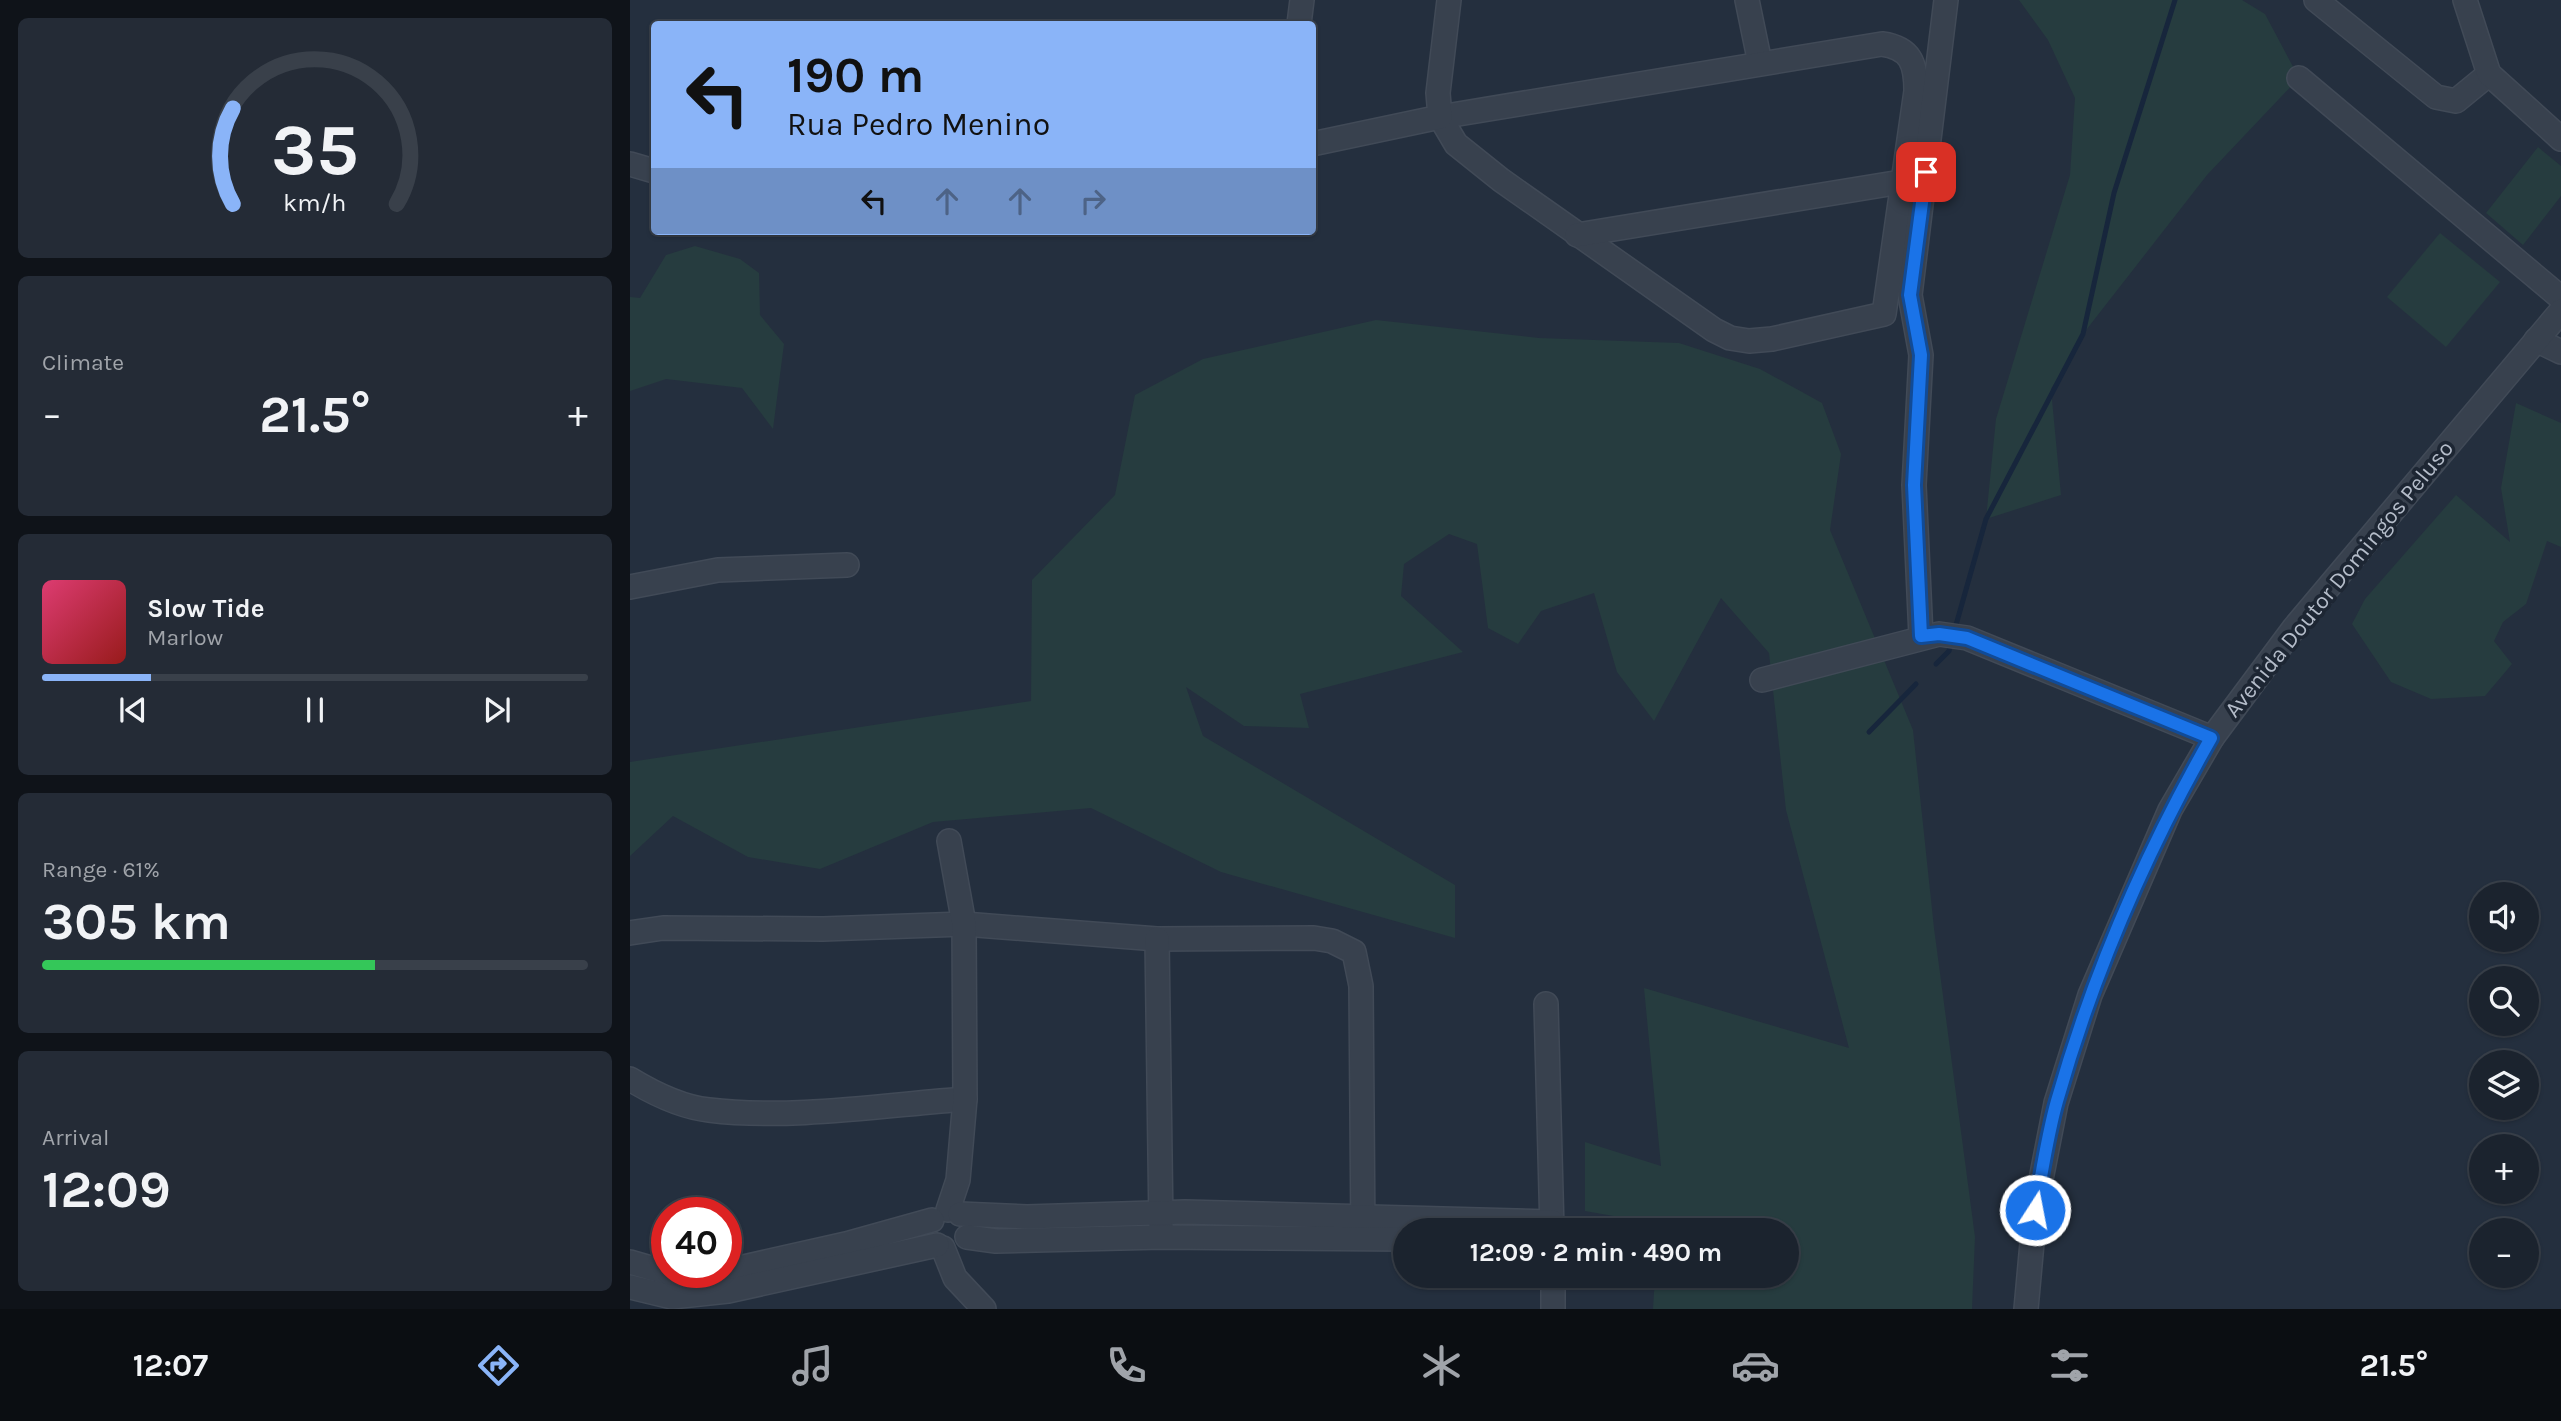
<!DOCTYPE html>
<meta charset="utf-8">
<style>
body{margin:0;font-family:Karla,sans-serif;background:#242b36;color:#f1f3f6;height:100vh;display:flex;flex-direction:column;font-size:26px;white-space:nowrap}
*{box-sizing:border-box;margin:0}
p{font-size:23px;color:#a0a4aa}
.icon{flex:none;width:38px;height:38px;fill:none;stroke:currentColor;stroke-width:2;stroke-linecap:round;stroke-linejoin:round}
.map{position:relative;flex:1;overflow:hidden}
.side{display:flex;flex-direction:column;gap:18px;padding:18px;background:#0f1319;width:630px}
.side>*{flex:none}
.banner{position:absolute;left:21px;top:21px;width:665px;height:214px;border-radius:7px;box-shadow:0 2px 5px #0004,0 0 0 2px #39404a;background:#8ab4f8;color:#111;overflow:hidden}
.tools{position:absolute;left:1839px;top:882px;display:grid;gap:14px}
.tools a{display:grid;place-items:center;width:70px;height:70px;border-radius:50%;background:#1b232e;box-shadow:0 2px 5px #0004,0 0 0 2px #39404a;font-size:35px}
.speed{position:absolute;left:21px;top:1197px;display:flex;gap:14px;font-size:35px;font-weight:700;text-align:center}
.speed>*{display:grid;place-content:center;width:91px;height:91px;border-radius:50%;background:#1b232e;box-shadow:0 2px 5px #0004,0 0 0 2px #39404a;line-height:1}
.speed .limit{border:10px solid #d22;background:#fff;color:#111}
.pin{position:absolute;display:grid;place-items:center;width:60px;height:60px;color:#fff;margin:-30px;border-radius:14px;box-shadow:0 4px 10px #0006}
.me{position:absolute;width:77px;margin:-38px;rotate:11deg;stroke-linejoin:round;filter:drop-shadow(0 0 5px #0008)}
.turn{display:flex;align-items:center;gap:24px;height:147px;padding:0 21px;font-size:32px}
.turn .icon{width:91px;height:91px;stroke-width:2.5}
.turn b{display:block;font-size:49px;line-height:60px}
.lanes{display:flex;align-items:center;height:66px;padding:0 21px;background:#0003;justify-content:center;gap:35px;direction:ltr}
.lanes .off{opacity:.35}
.big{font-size:52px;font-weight:700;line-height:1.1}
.side .tile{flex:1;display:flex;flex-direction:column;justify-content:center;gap:10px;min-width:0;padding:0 24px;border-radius:10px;background:#242b36}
.side .dial{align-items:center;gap:0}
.dial svg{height:182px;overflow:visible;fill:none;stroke:#39404a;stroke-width:7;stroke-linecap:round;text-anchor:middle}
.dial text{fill:#f1f3f6;stroke:none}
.song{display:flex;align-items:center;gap:21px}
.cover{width:84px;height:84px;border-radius:10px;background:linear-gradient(135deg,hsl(340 70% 55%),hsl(0 70% 35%))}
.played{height:7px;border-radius:4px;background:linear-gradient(90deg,#8ab4f8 20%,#39404a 20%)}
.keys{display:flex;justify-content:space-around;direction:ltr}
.heat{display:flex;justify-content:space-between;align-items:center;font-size:38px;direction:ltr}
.charge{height:10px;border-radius:5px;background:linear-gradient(90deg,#34c759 61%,#39404a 0)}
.trip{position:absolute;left:763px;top:1218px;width:406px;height:70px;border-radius:35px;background:#1b232e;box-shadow:0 2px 5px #0004,0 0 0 2px #39404a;font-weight:700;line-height:70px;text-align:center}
.dock{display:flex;height:112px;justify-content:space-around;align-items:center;background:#0b0e12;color:#a0a4aa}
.dock .icon{width:49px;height:49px}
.dock .selected{color:#8ab4f8}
.dock b{font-size:32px;color:#f1f3f6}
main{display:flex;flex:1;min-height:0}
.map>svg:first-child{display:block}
</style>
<main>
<section class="side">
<div class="tile dial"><svg viewBox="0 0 100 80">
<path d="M14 69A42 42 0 1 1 86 69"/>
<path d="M14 69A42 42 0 0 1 14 27" stroke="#8ab4f8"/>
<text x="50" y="56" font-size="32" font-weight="700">35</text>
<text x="50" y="72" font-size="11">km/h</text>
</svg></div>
<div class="tile"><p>Climate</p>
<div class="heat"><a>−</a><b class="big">21.5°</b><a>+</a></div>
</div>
<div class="tile">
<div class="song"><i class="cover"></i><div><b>Slow Tide</b><p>Marlow</p></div></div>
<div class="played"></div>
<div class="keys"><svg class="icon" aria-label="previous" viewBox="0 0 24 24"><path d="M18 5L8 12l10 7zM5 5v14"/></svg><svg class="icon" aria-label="pause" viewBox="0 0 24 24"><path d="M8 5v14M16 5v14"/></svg><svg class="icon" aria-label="next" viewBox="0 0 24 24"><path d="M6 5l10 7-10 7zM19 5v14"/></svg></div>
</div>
<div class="tile"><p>Range · 61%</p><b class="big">305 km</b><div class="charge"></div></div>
<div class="tile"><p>Arrival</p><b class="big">12:09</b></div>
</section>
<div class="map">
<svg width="1931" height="1309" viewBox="0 0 1931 1309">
<rect width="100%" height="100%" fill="#242f3e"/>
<g fill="#263c3f">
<path d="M1389,0H1612L1635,14L1669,78L1577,175L1453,334L1421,389L1431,495L1356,519L1366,419L1440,175L1445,98L1418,40Z"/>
<path d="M1908,147L1931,166V196L1893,245L1856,213Z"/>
<path d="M1810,233L1870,282L1816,347L1757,297Z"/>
<path d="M65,246L110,259L129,273L130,315L154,344L143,429L112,388L36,379L0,391V297L10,298L36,255Z"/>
<path d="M746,320L909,338L1049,343L1130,369L1192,403L1211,454L1200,530L1283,730L1304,928L1345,1237L1342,1309H1023L1025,1276H1157V1230H1029V1224L955,1211V1142L1031,1166L1014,988L1219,1048L1156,810L1139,653L1091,598L1024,721L987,672L964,593L911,611L888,644L858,628L847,544L819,534L774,564L771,596L833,652L670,694L679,728L614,726L556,687L573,736L825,885V938L591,872L461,808L303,822L190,869L118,857L43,816L0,856V762L401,701L402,580L485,495L505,395L573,359Z"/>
<path d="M1886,403L1931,423V547L1917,541L1896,604L1873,622L1864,641L1882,664L1855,696L1801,699L1761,682L1722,624L1735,599L1826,495L1880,542L1871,488Z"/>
</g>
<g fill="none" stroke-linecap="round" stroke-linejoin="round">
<g stroke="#17263c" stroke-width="5">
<path d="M1324,632L1356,519L1453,334L1484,193L1545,0"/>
<path d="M1306,664L1319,651L1321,641"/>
<path d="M1239,732L1286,684"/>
</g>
<defs>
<g id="minor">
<path d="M1117,0L1130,63"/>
<path d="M1686,0L1806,97L1826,101L1859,74"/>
<path d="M1835,0L1859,74L1931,139"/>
<path d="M669,24L672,0"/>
<path d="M1252,44C1281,48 1286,64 1286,91L1254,314L1142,339L1119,341L1100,338L1084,330L871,180L826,144L810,117Z"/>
<path d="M1669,78L1931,298"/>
<path d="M682,144L810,117L808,93L819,0"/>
<path d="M0,164L24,171"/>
<path d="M947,235L1271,182"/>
<path d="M1906,340L1931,352"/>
<path d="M0,587L88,570L217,565"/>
<path d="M1291,636L1284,485L1291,355L1280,295L1316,0"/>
<path d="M1132,680L1309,634L1337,638L1582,738"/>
<path d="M0,933L33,928L193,929L334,924L527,939L684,938L702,941L724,952L731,986L733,1238"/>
<path d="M527,939L531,1226"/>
<path d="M916,1004L922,1230"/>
<path d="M0,1079C23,1093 51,1107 79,1110C158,1120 255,1105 335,1099"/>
<path d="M318,1210L328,1180L335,1099L334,924L319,841"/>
<path d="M330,1214L397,1217L555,1212L922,1222"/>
<path d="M337,1237L366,1241L532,1237L775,1239"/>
<path d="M313,1248L325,1278L354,1309"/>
<path d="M0,1262L45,1275L91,1272"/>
<path d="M96,1271L216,1244L302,1220"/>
<path d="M923,1276V1309"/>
<path d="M0,1287L42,1297L98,1291L307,1245"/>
<path d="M1396,1309L1405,1210L1426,1103L1460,995L1540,810L1582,738L1664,628L1931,311"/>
</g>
</defs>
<use href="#minor" stroke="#414a57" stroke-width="26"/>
<use href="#minor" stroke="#38414e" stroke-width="23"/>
</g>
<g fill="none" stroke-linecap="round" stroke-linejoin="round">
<defs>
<path id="route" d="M1296,172L1280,295L1291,355L1284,485L1291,636L1309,634L1337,638L1581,738C1516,852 1463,974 1427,1101C1417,1136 1412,1174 1405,1210"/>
</defs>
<use href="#route" stroke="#114b97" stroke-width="18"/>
<use href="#route" stroke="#1a73e8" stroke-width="12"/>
</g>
<g text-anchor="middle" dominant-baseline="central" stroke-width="7" stroke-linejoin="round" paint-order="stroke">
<g font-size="23" fill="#b4bcc9" stroke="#1d2633">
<text transform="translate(1709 579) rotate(-51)">Avenida Doutor Domingos Peluso</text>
</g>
</g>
</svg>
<div class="tools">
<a><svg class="icon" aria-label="sound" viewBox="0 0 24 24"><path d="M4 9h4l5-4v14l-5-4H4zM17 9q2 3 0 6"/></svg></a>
<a><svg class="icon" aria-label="search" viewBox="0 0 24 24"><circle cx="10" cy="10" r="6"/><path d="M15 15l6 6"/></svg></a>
<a><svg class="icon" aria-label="layers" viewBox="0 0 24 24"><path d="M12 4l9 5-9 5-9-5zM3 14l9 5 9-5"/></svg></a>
<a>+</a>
<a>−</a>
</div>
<div class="speed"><div class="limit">40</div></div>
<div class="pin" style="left:1296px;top:172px;background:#d93025"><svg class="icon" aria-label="arrive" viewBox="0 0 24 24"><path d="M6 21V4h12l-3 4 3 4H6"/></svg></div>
<svg class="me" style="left:1405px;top:1210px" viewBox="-20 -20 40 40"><circle r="17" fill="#1a73e8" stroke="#fff" stroke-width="3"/><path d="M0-11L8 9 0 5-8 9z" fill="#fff"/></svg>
<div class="trip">12:09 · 2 min · 490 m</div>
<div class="banner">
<div class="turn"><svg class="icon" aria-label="left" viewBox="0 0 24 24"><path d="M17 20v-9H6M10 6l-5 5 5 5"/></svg><div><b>190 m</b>Rua Pedro Menino</div></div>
<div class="lanes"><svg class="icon" aria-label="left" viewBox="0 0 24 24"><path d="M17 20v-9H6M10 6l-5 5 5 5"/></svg><svg class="icon off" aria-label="ahead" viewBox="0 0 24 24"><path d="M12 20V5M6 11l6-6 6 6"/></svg><svg class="icon off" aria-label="ahead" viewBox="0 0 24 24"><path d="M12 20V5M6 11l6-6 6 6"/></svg><svg class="icon off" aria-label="right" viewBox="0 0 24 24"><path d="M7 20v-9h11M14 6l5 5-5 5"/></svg></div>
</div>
</div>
</main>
<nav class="dock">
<b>12:07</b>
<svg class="icon selected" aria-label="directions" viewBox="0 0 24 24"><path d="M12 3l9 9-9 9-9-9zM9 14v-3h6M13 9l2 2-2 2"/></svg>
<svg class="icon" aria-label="music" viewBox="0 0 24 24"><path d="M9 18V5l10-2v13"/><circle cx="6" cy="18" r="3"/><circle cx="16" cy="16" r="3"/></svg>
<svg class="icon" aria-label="phone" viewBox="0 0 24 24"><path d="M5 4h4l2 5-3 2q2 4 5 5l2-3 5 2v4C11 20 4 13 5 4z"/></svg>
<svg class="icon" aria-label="climate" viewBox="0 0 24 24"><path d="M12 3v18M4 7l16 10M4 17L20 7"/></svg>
<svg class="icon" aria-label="car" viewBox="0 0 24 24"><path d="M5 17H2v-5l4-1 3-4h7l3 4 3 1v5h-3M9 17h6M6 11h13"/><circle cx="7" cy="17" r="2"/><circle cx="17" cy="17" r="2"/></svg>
<svg class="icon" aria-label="filters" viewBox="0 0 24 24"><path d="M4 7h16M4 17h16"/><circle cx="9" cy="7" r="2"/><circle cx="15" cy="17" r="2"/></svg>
<b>21.5°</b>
</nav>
